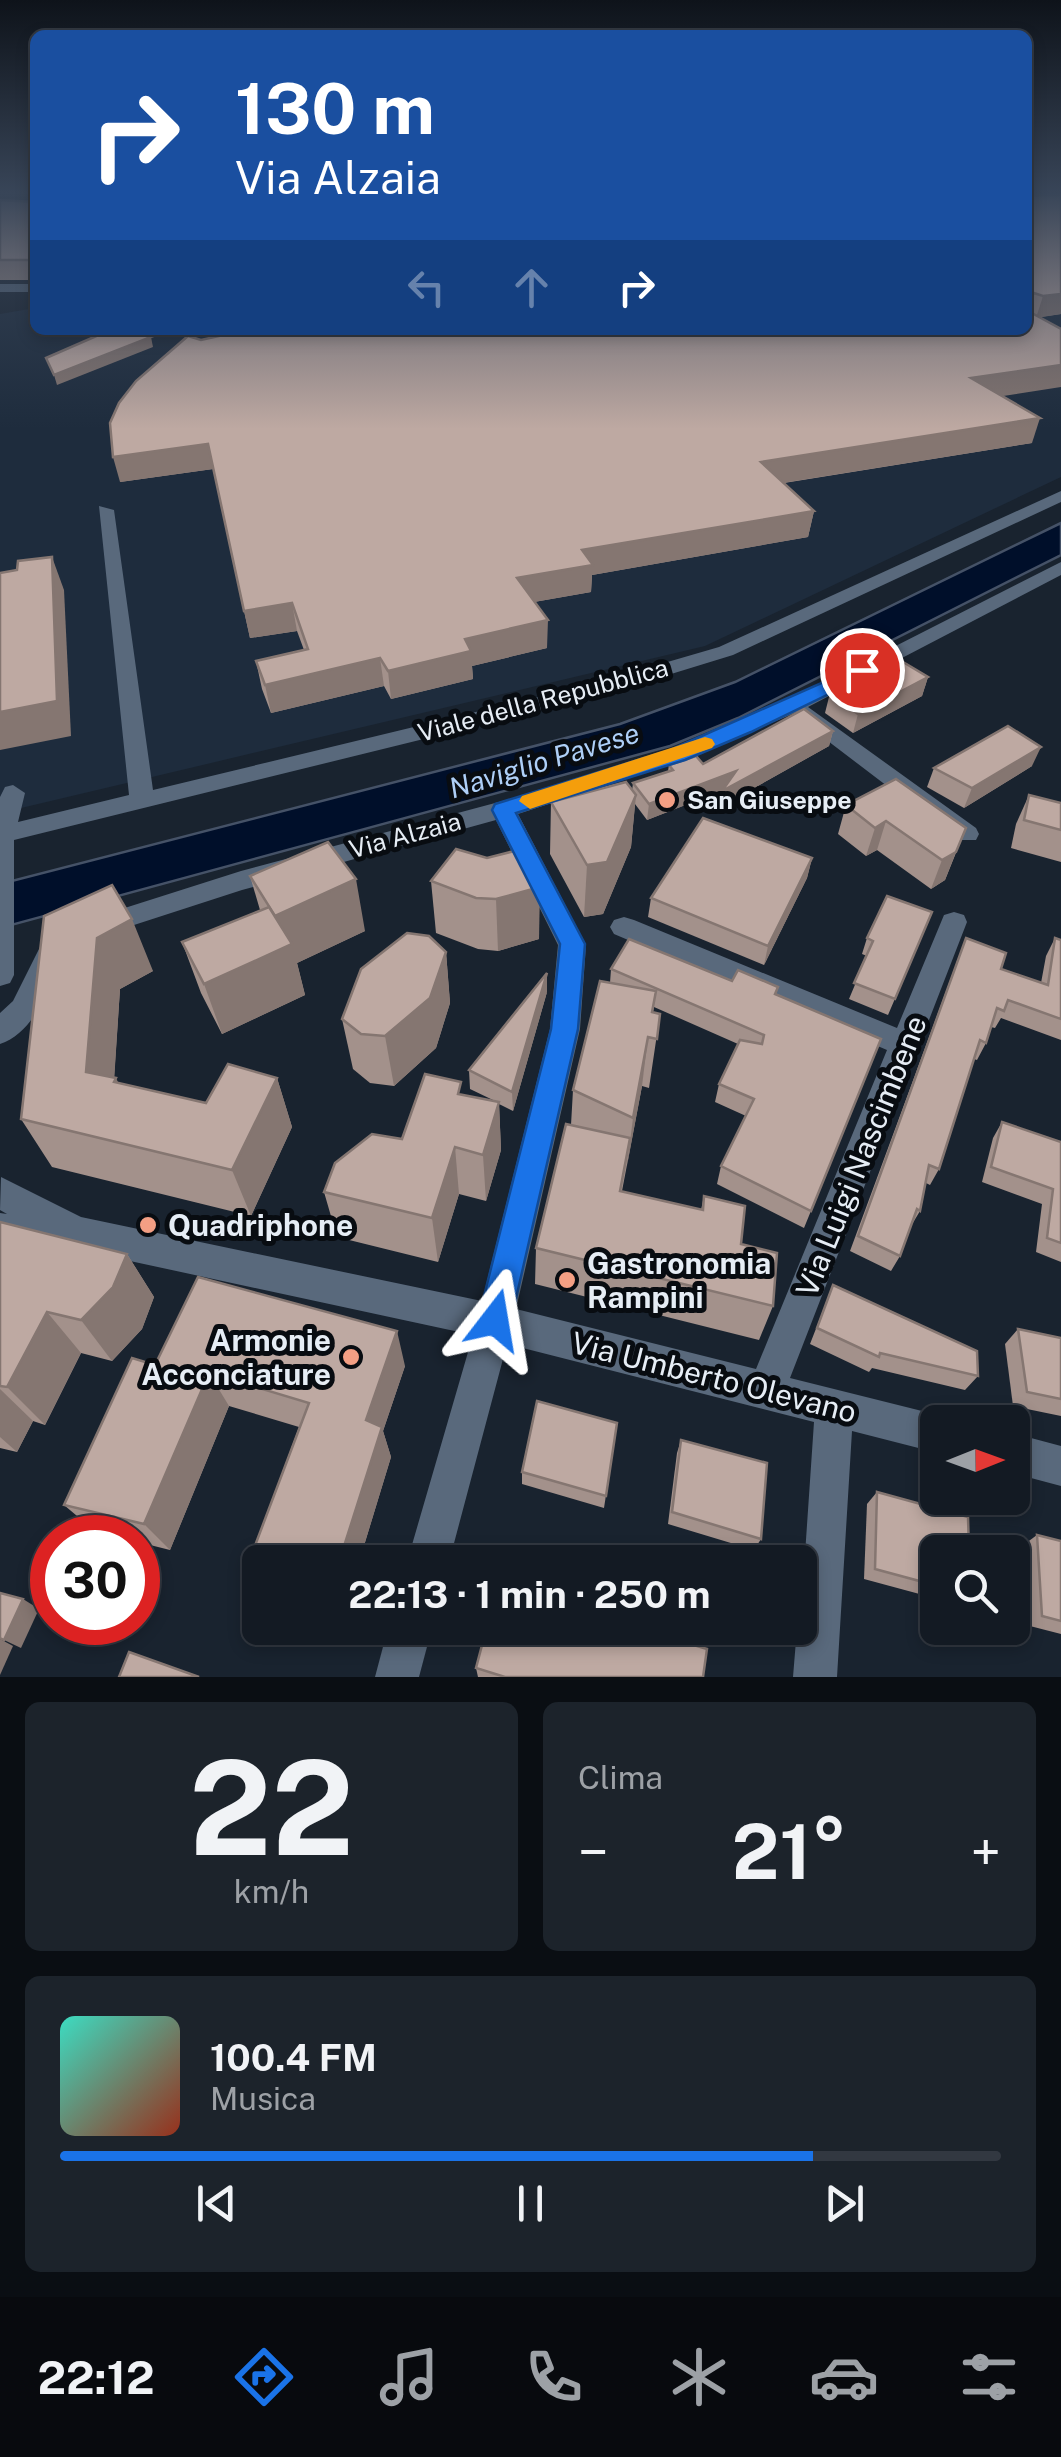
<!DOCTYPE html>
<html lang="it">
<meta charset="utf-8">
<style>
body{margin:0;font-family:"Public Sans",sans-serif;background:#1c232b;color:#f1f3f6;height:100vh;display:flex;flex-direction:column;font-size:38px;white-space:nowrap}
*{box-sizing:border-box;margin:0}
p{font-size:32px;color:#9da1a6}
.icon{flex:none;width:55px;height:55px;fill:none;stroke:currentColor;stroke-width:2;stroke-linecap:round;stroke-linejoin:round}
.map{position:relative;height:1677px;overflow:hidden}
.drawer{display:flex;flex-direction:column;gap:25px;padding:25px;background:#0a0e13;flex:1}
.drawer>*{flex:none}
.hud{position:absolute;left:30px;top:30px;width:1002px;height:305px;border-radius:15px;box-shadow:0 5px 15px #0003,0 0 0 2px #323841;background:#1a4fa0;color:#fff;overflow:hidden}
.needle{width:65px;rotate:89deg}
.controls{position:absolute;left:920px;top:1405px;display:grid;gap:20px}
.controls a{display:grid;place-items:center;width:110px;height:110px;border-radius:15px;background:#131a23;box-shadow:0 5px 15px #0003,0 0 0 2px #323841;font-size:50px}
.speed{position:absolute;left:30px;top:1515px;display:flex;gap:20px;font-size:50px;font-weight:700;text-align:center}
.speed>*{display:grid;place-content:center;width:130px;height:130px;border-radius:50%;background:#131a23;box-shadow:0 5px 15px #0003,0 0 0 2px #323841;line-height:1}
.speed .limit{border:15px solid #d22;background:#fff;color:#111}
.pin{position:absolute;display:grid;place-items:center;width:85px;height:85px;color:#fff;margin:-42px;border:5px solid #fff;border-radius:50%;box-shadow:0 2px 10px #0007}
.me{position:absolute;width:110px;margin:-55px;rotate:14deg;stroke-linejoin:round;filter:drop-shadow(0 0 8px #0008)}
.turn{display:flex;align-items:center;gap:35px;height:210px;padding:0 40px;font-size:45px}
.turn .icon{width:130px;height:130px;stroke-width:2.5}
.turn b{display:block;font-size:70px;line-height:85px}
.lanes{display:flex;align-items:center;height:95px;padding:0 40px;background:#0003;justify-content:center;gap:50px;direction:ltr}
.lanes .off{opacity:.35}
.big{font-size:75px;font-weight:700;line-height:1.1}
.drawer .tile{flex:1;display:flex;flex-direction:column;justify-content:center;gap:15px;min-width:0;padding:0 35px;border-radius:15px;background:#1c232b}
.drawer .dial{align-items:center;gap:0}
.dial b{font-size:130px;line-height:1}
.song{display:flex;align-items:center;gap:30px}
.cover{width:120px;height:120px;border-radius:15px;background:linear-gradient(135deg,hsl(170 70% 55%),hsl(10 70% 35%))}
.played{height:10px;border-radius:5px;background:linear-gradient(90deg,#1a73e8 80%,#323841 80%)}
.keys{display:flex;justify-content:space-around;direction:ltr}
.heat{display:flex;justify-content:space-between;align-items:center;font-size:55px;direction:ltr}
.drawer .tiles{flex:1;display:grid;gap:25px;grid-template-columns:1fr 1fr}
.tile:last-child{grid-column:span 2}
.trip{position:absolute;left:242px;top:1545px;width:575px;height:100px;border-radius:15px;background:#131a23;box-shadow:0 5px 15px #0003,0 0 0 2px #323841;font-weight:700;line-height:100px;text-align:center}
.tab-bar{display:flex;height:160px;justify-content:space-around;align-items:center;background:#080a0e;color:#9da1a6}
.tab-bar .icon{width:70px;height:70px}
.tab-bar .current{color:#1a73e8}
.tab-bar b{font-size:45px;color:#f1f3f6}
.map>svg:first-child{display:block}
</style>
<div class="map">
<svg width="1061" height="1677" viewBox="0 0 1061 1677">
<rect width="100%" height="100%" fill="#19232f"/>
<path fill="#1e2c3d" d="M1061,203V477L705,646L0,813V314L35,308V330H1028Z"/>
<path fill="#000f2a" stroke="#455267" stroke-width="2.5" d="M1061,523V555L738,718L670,746L0,928V884L620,724L735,682Z"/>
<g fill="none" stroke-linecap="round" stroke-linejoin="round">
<g fill="#59697c" fill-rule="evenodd">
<rect x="0" y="284" width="35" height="8"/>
<path d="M1061,491V502L733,655L606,694L14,840V975L10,983L0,986V797L5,787L13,785L25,793L18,822L129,795L99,506L114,510L153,790L592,684L719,647Z"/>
<path d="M1061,562V575L808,707L976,828L979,834L976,840H958L799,719L797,712L687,759L518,814L586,945L580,1029L516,1309L756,1369L887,1050L614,934L610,927L614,920L624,917L634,920L897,1028L944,915L954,912L964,915L967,922L790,1378L938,1415L953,1422H938V1453L852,1431L837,1677H793L797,1628H800L814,1422L507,1344L449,1562H407L473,1335L79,1250L0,1247V1213L7,1214L0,1210L1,1177L81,1217L482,1301L550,1029L558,945L496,820L242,890L97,937L87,934L83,927L87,920L241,871L529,794L671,749L817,686Z"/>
<path d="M53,938L63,941L67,949C51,981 37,1032 0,1044V1013L13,1001L43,941Z"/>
<path d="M1012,1433L1061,1446V1486L1012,1473Z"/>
<path d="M388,1628H432L419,1677H375Z"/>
</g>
</g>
<g fill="#a3918b">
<path d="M1061,195V314L1040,317L1002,396L1032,443L784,483L814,511L808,537L592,575L591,592L534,602L547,648L472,666L473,679L391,699L384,686L271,713L262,689L256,661L304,650L297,631L250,638L213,469L120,482L201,340L1028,196Z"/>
<path d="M0,200L35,202V280H0Z"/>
<path d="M928,677L922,696L853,733L825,713L830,693Z"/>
<path d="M833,731L829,746L720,807L723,790L647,820L635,804L631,847L603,914L584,917L550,854L551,802L632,791L633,783L668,771L669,765L703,764Z"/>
<path d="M1032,766L964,808L927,787L934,768Z"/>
<path d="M1029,795L1061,803V862L1011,848L1016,824Z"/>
<path d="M846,805L966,828L945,880L931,889L877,850L866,856L838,834Z"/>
<path d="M456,849L539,939L498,951L478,949L436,933L431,881Z"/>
<path d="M812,858L807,878L764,965L648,917L651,898Z"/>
<path d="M250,876L365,931L297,963L305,995L222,1034L201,993L182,942L260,910Z"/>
<path d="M932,912L888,1015L849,999L867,956L862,954L867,938Z"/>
<path d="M44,916L153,971L120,989L114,1078L119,1084L206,1103L277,1078L292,1127L251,1216L52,1167L21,1119Z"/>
<path d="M966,938L1001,969L1041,983L1046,956L1055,938L1061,940V1040L1001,1018L995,1028L991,1027L986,1043L977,1060L974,1059L939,1169L930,1185L926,1183L920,1211L911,1226L900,1256L891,1271L850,1251L959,956Z"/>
<path d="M446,952L450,1003L436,1048L394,1086L370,1083L353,1069L342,1019Z"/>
<path d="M611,969L778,987L776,995L881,1039L804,1228L717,1184L721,1166L746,1116L715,1102L719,1084L738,1044L654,1007L653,1012L660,1014L649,1088L642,1086L622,1191L701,1210L704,1196L741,1244L773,1306L759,1340L535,1284L536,1248L571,1125L573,1090L610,983Z"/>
<path d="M547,992L513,1111L499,1104L501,1150L486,1201L459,1194L438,1262L337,1237L324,1192L402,1139L462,1095L495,1101L470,1089L469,1070Z"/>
<path d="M1002,1122L1061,1142V1262L1036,1252L1042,1204L982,1182L993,1138Z"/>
<path d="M0,1222L127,1254L154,1297L142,1329L112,1361L81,1353L45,1425L33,1421L17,1452L0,1448Z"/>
<path d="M833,1285L978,1376L965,1390L872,1368L869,1372L810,1344Z"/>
<path d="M1018,1329L1061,1338V1416L1013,1406L1005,1344Z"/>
<path d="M155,1365L405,1366L383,1431L391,1457L359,1562H262L253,1551L299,1427L229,1406L170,1550L138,1542V1538H119L96,1532L64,1505Z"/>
<path d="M617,1423L604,1508L522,1484V1472Z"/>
<path d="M681,1440L761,1539L754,1550L668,1524L677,1453Z"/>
<path d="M877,1492L938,1552V1599L864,1579L867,1504Z"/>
<path d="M1037,1535L1061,1541V1634L1026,1625L1022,1546Z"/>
<path d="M499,1633L703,1677H478L476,1668Z"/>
</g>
<g fill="#857671">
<path d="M1034,293L1028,313V298Z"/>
<path d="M1061,294V314L1036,318L1043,296Z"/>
<path d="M151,337L153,347L57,385L54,375Z"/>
<path d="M1061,365V387L964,402L971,378Z"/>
<path d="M1040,418L1032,443L757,487L761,462Z"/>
<path d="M208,444L213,469L120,482L113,457Z"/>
<path d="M814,511L808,537L592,575L591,592L517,605V578L582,550Z"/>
<path d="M52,557L64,590L71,736L0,750V712Z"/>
<path d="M292,603L297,631L250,638L244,611Z"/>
<path d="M548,620L547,648L472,666L473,679L391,699L388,671L465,639Z"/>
<path d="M380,658L384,686L271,713L265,685Z"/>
<path d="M928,677L922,696L853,733L858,714Z"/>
<path d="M833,731L829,746L720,807L722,791L727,789L647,820L649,804Z"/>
<path d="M1041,747L1032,766L964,808L972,788Z"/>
<path d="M636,795L631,847L603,914L584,917L587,865Z"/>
<path d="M886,821L877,850L866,856L875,828Z"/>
<path d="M956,852L945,880L931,889L942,860Z"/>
<path d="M812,858L807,878L764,965L768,946Z"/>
<path d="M356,879L365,931L297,963L305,995L222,1034L204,984L275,916Z"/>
<path d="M540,887L539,939L498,951L496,899Z"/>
<path d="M132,919L153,971L120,989L114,1082L116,1078L140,1127L86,1072L97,938Z"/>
<path d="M446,952L450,1003L436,1048L394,1086L385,1036Z"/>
<path d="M547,973V992L513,1111L512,1092Z"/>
<path d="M648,1037L642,1086L627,1166L633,1118Z"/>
<path d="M277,1078L292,1127L251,1216L232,1170Z"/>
<path d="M499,1102L501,1150L486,1201L483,1155Z"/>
<path d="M455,1147L459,1194L438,1262L432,1218Z"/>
<path d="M127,1254L154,1297L142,1329L112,1361L81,1320Z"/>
<path d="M47,1312L81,1353L45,1425L7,1387Z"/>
<path d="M397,1331L405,1366L383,1431L391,1457L359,1562H339L366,1420Z"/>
<path d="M209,1373L229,1406L170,1550L144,1524Z"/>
<path d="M0,1389L33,1421L17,1452L0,1437Z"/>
<path d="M23,1599L39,1609L21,1648L4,1640Z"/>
<path d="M0,1639L13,1646L0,1675Z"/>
</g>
<g fill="#bea9a2" stroke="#857671" stroke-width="2.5">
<path d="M1042,195H1061V294L1043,296L1034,293L1031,298H1028V196Z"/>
<path d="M0,200L35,202V262L29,260H0Z"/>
<path d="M1028,311L1061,329V365L971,378L1040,418L761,462L814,511L582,550L593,565L517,578L548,620L465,639L471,651L388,671L380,658L265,685L256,661L308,649L292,603L244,611L208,444L113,457L110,423L119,403L136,381L188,336L201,340L246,330H1028Z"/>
<path d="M110,330H125L151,337L54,375L46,358Z"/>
<path d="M52,557L57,701L0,712V573L17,570L18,561Z"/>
<path d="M898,659L928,677L858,714L830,693Z"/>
<path d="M804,709L833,731L722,791L736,771L649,804L633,783L673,770L669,765L696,756L703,764Z"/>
<path d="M1008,726L1041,747L972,788L934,768Z"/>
<path d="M896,779L966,828L956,852L942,860L886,821L875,828L846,805Z"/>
<path d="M626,782L636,795L607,862L587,865L551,802Z"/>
<path d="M1029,795L1061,803V830L1024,820Z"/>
<path d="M703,818L812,858L768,946L651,898Z"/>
<path d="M328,842L356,879L275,916L250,876Z"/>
<path d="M456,849L487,858L522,849L540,887L496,899L476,898L431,881Z"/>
<path d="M112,885L132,919L97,938L86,1072L116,1078L114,1082L206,1103L228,1064L277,1078L232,1170L21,1119L44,916Z"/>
<path d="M887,896L932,912L895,999L854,983L873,941L867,938Z"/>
<path d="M269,907L292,944L204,984L182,942Z"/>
<path d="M407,933L429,936L446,952L430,998L385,1036L361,1034L342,1019L361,969Z"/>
<path d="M966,938L1006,953L1001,969L1048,985L1055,938L1061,940V1019L1008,1000L1004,1011L997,1008L986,1043L980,1040L939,1169L929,1165L920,1211L917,1209L900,1256L858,1236Z"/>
<path d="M629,939L732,981L738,970L778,987L775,994L881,1039L811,1211L721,1166L754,1099L719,1084L740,1040L762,1044L764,1035L611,969Z"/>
<path d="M547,973L512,1092L469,1070Z"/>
<path d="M600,981L656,991L652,1012L660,1014L657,1039L648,1037L633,1118L573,1090Z"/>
<path d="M425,1074L461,1082L458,1094L499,1102L483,1155L455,1147L432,1218L324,1192L335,1163L372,1134L402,1139Z"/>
<path d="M1002,1122L1061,1142V1243L1047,1238L1053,1189L991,1167Z"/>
<path d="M566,1124L630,1138L620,1191L703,1210L704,1196L745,1206L741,1244L777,1253L773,1306L536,1248Z"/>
<path d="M0,1222L127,1254L113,1287L81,1320L47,1312L7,1387L0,1386Z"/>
<path d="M198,1277L397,1331L366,1420L382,1427L339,1562H285L253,1551L309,1403L209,1373L144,1524L64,1505L132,1358L155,1365Z"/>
<path d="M833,1285L977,1351L978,1376L880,1353L879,1357L817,1328Z"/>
<path d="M1018,1329L1061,1338V1399L1027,1392Z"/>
<path d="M537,1401L617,1423L606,1496L522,1472Z"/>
<path d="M681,1440L767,1463L761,1539L672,1512Z"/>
<path d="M877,1492L968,1517L969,1552H938V1586L875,1569Z"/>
<path d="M1037,1535L1061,1541V1621L1042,1616Z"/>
<path d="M0,1593L23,1599L4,1640L0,1638Z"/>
<path d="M501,1628H637L707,1649L703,1677H505L476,1668L486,1630L499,1633Z"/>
<path d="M129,1652L199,1677H119Z"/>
</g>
<linearGradient id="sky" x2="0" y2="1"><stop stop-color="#0e131a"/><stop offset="0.45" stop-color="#384558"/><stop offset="1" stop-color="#384558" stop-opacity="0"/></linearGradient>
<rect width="1061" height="429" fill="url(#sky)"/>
<path fill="#1a73e8" stroke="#114b97" stroke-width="2.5" d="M862,665L868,666V675L751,732L685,760L516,813L585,944L578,1029L511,1320L506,1332L495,1337L483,1332L478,1320L551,1029L560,944L492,810L495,804L670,750Z"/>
<path fill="#f59e0b" d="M705,737L712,739L715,744L712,748L530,809L519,801L522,796Z"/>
<g fill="#f39f84" stroke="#080c11" stroke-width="4">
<circle cx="667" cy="800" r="10"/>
<circle cx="148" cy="1225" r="10"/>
<circle cx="567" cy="1280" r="10"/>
<circle cx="351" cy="1357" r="10"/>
</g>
<g text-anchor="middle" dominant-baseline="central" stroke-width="10" stroke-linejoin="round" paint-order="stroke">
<g font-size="25" fill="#e6edf5" stroke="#080c11">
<text transform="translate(543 700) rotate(-15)">Viale della Repubblica</text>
<text transform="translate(405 835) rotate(-15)">Via Alzaia</text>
</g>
<g font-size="25" font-weight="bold" fill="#e6edf5" stroke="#080c11" text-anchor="start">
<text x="687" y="800">San Giuseppe</text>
</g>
<g font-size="28" font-style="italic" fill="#aecff7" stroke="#080c11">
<text transform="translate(544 760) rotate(-17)">Naviglio Pavese</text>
</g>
<g font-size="30" fill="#e6edf5" stroke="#080c11">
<text transform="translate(861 1156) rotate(-68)">Via Luigi Nascimbene</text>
<text transform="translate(714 1377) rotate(14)">Via Umberto Olevano</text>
</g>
<g font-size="30" font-weight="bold" fill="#e6edf5" stroke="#080c11" text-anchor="start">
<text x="168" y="1225">Quadriphone</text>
<text x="587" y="1263">Gastronomia<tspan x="587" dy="34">Rampini</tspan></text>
<text x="331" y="1340" text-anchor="end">Armonie<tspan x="331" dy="34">Acconciature</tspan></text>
</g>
</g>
</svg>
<div class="controls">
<a><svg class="needle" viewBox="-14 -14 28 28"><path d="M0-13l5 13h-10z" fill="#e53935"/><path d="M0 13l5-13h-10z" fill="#9da1a6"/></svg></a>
<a><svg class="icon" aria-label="search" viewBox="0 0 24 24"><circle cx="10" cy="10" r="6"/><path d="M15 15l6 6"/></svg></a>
</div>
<div class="speed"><div class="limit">30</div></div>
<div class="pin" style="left:862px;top:670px;background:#d93025"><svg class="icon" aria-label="arrive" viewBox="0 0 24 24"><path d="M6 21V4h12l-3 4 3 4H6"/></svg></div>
<svg class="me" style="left:495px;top:1320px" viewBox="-20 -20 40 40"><path d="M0-17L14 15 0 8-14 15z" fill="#1a73e8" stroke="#fff" stroke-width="4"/></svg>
<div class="trip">22:13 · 1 min · 250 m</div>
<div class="hud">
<div class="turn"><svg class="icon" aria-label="right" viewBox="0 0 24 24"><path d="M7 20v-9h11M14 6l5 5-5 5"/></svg><div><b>130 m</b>Via Alzaia</div></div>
<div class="lanes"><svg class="icon off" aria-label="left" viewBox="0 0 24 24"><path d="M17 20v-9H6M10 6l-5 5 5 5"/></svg><svg class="icon off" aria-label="ahead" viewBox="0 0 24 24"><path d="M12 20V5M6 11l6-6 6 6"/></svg><svg class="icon" aria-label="right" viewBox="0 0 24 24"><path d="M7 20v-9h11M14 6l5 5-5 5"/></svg></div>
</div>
</div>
<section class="drawer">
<div class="tiles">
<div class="tile dial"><b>22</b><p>km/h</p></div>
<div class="tile"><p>Clima</p>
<div class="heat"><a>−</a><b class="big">21°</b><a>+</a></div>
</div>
<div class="tile">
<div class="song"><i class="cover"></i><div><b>100.4 FM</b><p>Musica</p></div></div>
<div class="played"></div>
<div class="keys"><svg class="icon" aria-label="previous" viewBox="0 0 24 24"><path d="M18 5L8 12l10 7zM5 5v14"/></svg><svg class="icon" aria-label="pause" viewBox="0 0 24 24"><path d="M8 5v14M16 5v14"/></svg><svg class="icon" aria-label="next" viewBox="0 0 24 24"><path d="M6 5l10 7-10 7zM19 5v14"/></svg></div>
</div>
</div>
</section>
<nav class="tab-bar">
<b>22:12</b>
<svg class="icon current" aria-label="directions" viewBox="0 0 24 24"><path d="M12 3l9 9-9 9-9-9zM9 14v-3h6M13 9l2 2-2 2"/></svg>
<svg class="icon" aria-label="music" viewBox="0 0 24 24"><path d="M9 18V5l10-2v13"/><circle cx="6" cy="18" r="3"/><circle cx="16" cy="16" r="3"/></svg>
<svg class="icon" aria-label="phone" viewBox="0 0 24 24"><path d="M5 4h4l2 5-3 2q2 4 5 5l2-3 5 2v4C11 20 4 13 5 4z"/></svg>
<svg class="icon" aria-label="climate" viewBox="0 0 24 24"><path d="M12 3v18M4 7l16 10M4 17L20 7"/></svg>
<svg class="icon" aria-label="car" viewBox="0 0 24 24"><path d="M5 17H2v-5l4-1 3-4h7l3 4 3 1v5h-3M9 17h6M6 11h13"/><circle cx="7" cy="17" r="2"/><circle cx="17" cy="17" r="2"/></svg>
<svg class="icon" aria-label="filters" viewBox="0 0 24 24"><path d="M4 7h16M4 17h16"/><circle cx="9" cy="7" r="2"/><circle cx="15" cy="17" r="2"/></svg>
</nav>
